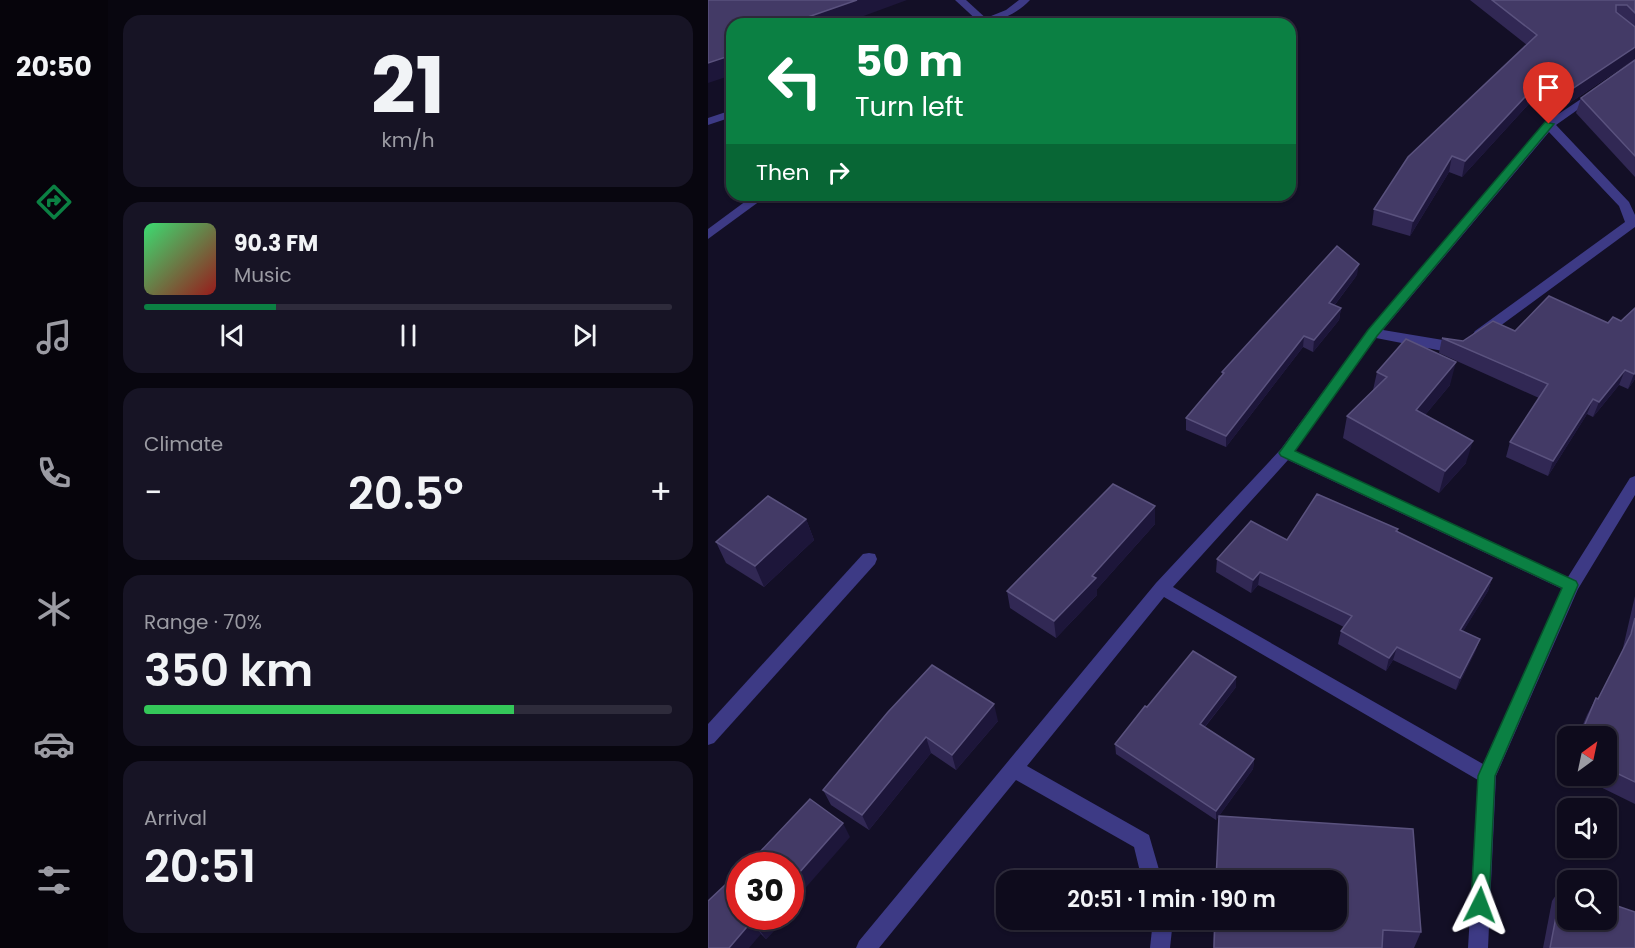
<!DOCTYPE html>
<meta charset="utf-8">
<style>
body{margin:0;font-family:Poppins,sans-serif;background:#171425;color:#f1f3f6;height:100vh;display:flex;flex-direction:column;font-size:22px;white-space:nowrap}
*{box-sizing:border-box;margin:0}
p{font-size:20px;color:#9b9ba3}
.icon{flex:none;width:33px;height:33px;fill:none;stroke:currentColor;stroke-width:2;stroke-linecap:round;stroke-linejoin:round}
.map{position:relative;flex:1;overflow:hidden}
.panel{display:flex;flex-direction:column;gap:15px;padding:15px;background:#08060f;width:600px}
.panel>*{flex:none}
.top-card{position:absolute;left:18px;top:18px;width:570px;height:183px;border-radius:18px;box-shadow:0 2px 4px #0004,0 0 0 2px #2e2b3b;background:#0b8043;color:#fff;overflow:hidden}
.needle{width:39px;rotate:33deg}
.fabs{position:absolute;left:849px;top:726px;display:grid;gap:12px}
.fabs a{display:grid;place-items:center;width:60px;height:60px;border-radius:12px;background:#0e0b1c;box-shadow:0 2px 4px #0004,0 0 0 2px #2e2b3b;font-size:30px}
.speed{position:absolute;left:18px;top:852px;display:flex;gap:12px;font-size:30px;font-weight:700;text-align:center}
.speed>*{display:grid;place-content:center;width:78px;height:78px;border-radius:50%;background:#0e0b1c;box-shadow:0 2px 4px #0004,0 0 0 2px #2e2b3b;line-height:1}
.speed .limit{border:9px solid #d22;background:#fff;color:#111}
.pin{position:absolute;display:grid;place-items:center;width:51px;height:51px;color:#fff;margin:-62px -26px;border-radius:50% 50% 50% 0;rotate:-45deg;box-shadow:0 0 6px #0007}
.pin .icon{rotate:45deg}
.me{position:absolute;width:66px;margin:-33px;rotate:3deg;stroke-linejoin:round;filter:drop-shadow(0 0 4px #0008)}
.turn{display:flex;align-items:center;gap:21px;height:126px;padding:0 30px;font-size:27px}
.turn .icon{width:78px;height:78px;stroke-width:2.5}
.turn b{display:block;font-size:42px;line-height:51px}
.then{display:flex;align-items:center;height:57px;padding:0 30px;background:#0003;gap:12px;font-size:22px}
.big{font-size:45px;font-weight:600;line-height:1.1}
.panel .card{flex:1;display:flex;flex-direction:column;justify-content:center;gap:9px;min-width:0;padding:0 21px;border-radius:18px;background:#171425}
.panel .dial{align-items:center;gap:0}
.dial b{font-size:78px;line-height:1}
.song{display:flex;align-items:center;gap:18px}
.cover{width:72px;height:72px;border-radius:9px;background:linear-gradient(135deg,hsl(140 70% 55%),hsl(0 70% 35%))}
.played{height:6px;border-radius:3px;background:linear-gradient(90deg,#0b8043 25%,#2e2b3b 25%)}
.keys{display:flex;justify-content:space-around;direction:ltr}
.heat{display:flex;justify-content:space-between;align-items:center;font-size:33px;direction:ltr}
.charge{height:9px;border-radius:4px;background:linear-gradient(90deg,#34c759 70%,#2e2b3b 0)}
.trip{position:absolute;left:288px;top:870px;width:351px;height:60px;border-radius:18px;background:#0e0b1c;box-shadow:0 2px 4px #0004,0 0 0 2px #2e2b3b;font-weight:600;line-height:60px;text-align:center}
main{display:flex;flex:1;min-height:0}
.tab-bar{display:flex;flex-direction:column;width:108px;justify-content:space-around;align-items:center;background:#06040b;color:#9b9ba3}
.tab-bar .icon{width:42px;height:42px}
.tab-bar .on{color:#0b8043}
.tab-bar b{font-size:27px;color:#f1f3f6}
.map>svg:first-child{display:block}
</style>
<main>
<nav class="tab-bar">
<b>20:50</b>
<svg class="icon on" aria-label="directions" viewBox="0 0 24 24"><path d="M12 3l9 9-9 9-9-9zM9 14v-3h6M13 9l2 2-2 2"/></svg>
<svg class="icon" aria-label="music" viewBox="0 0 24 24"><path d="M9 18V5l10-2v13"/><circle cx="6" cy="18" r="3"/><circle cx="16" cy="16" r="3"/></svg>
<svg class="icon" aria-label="phone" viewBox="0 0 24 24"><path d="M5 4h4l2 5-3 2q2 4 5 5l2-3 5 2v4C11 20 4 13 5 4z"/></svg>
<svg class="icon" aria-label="climate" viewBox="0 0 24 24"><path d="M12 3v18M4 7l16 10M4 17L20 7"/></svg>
<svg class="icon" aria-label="car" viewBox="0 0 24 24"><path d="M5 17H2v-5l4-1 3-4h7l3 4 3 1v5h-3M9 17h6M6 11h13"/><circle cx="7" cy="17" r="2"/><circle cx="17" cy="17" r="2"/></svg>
<svg class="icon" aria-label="filters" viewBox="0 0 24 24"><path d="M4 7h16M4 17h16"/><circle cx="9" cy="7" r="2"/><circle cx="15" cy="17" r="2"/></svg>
</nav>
<section class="panel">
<div class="card dial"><b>21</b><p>km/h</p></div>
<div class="card">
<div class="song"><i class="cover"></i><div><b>90.3 FM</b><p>Music</p></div></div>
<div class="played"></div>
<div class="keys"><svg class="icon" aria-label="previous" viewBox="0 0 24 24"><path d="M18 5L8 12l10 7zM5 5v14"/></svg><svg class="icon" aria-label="pause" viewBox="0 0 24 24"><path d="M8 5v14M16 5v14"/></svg><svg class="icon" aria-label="next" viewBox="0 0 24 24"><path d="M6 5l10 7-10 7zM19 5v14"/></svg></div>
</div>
<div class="card"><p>Climate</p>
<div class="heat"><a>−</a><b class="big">20.5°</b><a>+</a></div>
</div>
<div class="card"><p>Range · 70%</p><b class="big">350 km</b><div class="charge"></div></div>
<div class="card"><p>Arrival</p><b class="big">20:51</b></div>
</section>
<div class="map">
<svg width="927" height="948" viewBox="0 0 927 948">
<rect width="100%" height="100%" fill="#130f26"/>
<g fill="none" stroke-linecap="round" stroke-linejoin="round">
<path fill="#3d3a85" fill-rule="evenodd" d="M247,0H258L281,21L272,23Z"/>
<g fill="#3d3a85" fill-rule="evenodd">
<path d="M311,0H322C307,16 285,24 263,24L298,10Z"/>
<path d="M888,89L892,90V94L848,125L921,202L927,215V227L777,337H767L765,334L767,331L917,222L911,206L841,132L675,330L753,343L758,345L760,348L758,351L750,354L668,338L587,451L860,577L922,478L927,476V495L870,589L788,776L780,948H760L770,780L456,597L319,766L441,835L454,880H434L426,847L308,780L171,948H148L151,941L448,583L573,449L660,330L837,123ZM580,460L854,589L775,764L465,587Z"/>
<path d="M24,110V117L0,125V118Z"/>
<path d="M46,195H60L0,239V229Z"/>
<path d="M161,553L167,554L169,559L167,564L6,743L0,745V724L155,554Z"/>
<path d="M445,920H465L462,948H442Z"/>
</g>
</g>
<g fill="#312854">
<path d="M762,0H927V59L860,104L840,83L754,177L741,172L702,236L664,225L666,209L819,45Z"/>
<path d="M927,60V177L868,113L873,98Z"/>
<path d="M649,275L626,306L633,308L631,320L605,352L595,347L518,447L478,430V418L514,375V372Z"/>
<path d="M913,321L927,379L920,389L911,385L885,417L879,414L840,476L798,457L802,442L831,398L731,353L734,338L755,341L807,331L900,323Z"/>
<path d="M669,372L742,385L717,415L758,463L731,493L635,438L639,416L665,390Z"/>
<path d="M447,506V524L389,589V595L348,638L302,608L299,591Z"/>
<path d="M98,519L106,540L56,587L18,563L8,542Z"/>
<path d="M690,529L689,532L784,578L780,591L755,631L772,639L767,652L748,690L685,660L678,671L630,644L633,631L636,627L550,585L543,593L508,572L509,559L579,540Z"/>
<path d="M927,596V804L870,776H898V736H870L879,715L888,698L890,699L914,652Z"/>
<path d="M528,687L497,727L546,759L545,769L508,820L408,754L407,744L439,707Z"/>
<path d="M180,712L290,721L248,770L223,753L161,830L123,805L115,790Z"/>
<path d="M860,761V770L856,769Z"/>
<path d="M511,816L705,829L713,932L706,948H505L506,920H628V880H508Z"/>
<path d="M854,886L927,948H835L844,901Z"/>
<path d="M0,901L80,916L58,939L53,934Z"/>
</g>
<g fill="#1d163a">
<path d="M149,0H199L134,24H102L100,17Z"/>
<path d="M927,47V59L860,104L864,89Z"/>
<path d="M24,55V75L0,83V63Z"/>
<path d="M844,68L840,83L754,177L757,161Z"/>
<path d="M744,156L741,172L702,236L705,221Z"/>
<path d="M651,264L649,275L619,315L621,303Z"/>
<path d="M633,308L631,320L605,352L606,340Z"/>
<path d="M596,336L595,347L518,447V436Z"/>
<path d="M748,362L742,385L703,432L708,410Z"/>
<path d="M917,370L911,385L885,417L891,402Z"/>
<path d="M927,372V379L920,389L926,374Z"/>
<path d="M885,399L879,414L840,476L845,461Z"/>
<path d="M765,441L758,463L731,493L737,471Z"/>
<path d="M447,506V524L389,589V595L348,638L346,621L384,576Z"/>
<path d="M98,519L106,540L56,587L47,566Z"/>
<path d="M552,572L550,585L543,593L545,580Z"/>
<path d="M784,578L780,591L748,643L752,630Z"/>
<path d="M772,639L767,652L748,690L752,678Z"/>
<path d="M689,647L685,660L678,671L681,658Z"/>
<path d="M528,677V687L491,734L492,724Z"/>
<path d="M286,704L290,721L248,770L244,755Z"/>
<path d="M218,737L223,753L161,830L154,815Z"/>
<path d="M546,759L545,769L508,820V811Z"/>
<path d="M135,823L142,837L93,893L96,899L82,914L83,882Z"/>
<path d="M59,916H80L58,939L49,927Z"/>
<path d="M44,921L53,934L41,948H21Z"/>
</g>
<g fill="#433a66" stroke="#5a527e" stroke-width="1.5">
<path d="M0,0H149L100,17L111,24H24V55L0,63Z"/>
<path d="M784,0H927V13L919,5H908V12L927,27V47L864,89L844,68L757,161L744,156L705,221L666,209L700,157L829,35Z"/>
<path d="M927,60V156L873,98Z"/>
<path d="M629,246L651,264L621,303L633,308L606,340L596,336L518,436L478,418L516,373L514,372Z"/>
<path d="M841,296L900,323L905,317L913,321L927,308V372L926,374L917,370L891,402L885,399L845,461L802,442L840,384L734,338L755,341L785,321L807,331Z"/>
<path d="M698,339L748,362L708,410L765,441L737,471L639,416L679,377L669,372Z"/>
<path d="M405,484L447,506L384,576L388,578L346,621L299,591Z"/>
<path d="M609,494L690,529L688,531L784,578L752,630L772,639L752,678L689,647L681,658L633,631L644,616L552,572L545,580L509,559L543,521L579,540Z"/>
<path d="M60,496L98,519L47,566L8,542Z"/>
<path d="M927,618V782L898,768V736H872L888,698L890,699L923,634Z"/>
<path d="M485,651L528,677L492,724L546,759L508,811L407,744L437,706L439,707Z"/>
<path d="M224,665L286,704L244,755L218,737L154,815L115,790L180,712Z"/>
<path d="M102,799L135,823L83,882L88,886L82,892V866H38L50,854Z"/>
<path d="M511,816L705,829L713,932L675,930L674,948H506L507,920H628V880H508Z"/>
<path d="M32,871V916H59L49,927L44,921L21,948H0V901Z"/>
<path d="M854,886L860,888V920H898V902L927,912V948H842Z"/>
</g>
<path fill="#0b8043" stroke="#07532c" stroke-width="1.5" d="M837,122L846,124L669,336L587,451L868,581L870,585L787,776L781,905L778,911L772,914L766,911L763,905L770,776L854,588L573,456L571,453L660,330Z"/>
</svg>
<div class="fabs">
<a><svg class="needle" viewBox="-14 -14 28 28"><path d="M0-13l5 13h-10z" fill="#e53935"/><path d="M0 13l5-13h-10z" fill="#9b9ba3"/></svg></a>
<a><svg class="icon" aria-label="sound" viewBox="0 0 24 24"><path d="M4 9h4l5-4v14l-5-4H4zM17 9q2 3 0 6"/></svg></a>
<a><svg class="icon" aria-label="search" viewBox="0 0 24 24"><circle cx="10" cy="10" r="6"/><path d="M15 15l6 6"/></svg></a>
</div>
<div class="speed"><div class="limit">30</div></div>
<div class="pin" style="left:841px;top:124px;background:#d93025"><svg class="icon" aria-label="arrive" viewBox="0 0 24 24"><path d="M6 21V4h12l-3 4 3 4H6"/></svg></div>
<svg class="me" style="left:772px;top:905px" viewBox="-20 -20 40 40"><path d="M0-17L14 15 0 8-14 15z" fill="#0b8043" stroke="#fff" stroke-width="4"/></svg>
<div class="trip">20:51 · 1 min · 190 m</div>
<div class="top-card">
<div class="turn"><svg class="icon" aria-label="left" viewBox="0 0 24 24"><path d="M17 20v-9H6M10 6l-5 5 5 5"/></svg><div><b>50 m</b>Turn left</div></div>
<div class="then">Then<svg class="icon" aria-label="right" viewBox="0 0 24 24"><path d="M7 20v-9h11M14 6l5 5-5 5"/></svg></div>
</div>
</div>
</main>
